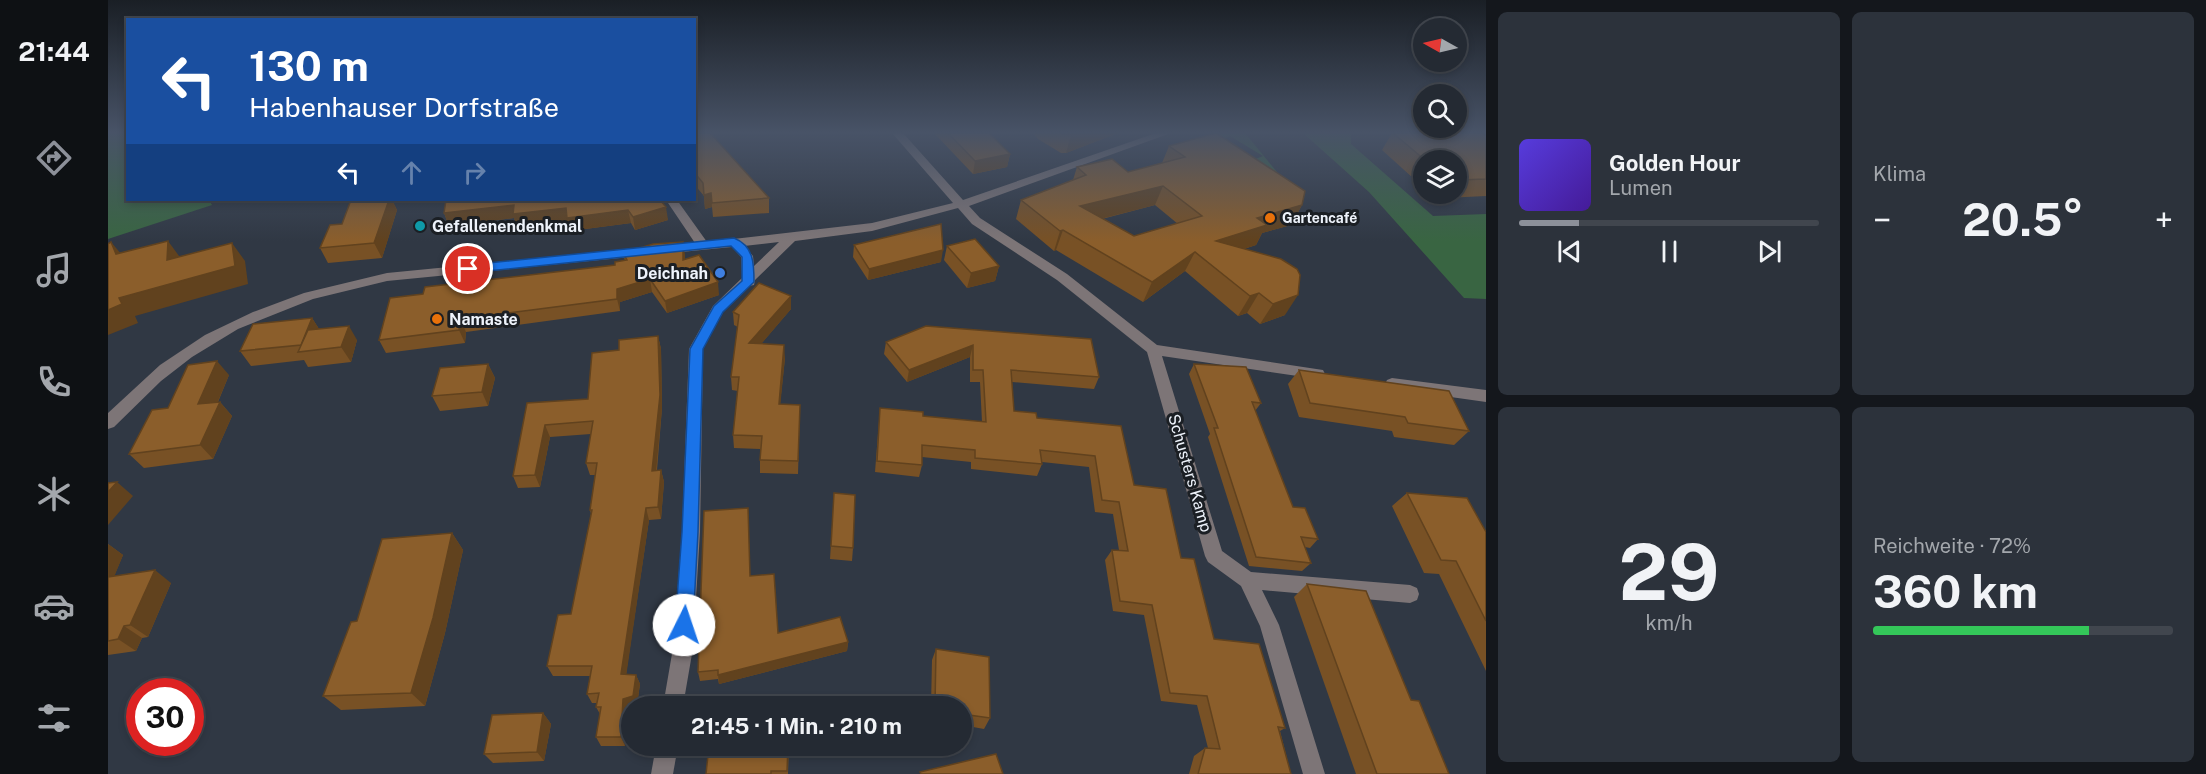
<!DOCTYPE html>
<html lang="de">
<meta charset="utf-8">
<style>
body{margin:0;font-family:"Public Sans",sans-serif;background:#2c323b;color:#f1f3f6;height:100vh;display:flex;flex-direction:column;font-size:22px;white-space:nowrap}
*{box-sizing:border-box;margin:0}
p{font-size:20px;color:#a3a7ac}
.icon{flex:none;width:33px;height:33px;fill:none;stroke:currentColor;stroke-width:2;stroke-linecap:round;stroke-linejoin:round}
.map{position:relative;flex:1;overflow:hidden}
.details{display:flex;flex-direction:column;gap:12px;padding:12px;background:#14171c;width:720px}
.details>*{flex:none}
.top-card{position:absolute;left:18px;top:18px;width:570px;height:183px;border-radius:0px;box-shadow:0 3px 9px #0003,0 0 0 2px #41464e;background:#1a4fa0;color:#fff;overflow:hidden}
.needle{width:39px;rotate:278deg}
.fabs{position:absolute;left:1305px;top:18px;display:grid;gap:12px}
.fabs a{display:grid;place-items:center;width:54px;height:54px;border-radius:50%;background:#242a33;box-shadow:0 3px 9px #0003,0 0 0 2px #41464e;font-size:30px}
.speed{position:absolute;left:18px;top:678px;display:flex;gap:12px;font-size:30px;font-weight:700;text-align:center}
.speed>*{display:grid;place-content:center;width:78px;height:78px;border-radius:50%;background:#242a33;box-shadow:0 3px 9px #0003,0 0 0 2px #41464e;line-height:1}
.speed .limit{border:9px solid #d22;background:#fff;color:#111}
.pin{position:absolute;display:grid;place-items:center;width:51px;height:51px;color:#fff;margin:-26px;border:3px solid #fff;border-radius:50%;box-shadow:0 2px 6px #0007}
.me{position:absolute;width:66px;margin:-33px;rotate:4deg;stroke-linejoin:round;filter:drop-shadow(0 0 4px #0008)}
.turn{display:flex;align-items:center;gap:21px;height:126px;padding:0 24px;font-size:27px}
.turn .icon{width:78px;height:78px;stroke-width:2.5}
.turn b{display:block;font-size:42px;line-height:51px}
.lanes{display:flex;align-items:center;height:57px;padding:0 24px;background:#0003;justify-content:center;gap:30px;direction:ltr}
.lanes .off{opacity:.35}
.big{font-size:45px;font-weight:700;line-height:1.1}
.details .widget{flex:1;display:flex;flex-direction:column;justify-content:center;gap:9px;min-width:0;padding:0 21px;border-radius:9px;background:#2c323b}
.details .dial{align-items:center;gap:0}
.dial b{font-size:78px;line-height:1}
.song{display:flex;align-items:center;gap:18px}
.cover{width:72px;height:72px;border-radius:9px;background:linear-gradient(135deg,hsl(250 70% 55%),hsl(260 70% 35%))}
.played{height:6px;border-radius:3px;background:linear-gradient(90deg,#8c9099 20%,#41464e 20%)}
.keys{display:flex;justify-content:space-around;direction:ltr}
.heat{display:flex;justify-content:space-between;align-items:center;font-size:33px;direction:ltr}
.charge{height:9px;border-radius:4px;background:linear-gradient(90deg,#34c759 72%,#41464e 0)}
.details .tiles{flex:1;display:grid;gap:12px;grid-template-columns:repeat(2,1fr)}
.trip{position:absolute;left:513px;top:696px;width:351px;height:60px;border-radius:30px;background:#242a33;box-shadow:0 3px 9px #0003,0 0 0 2px #41464e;font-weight:700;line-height:60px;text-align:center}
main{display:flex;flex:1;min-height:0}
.dock{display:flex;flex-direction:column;width:108px;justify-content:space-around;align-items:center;background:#0e1114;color:#a3a7ac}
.dock .icon{width:42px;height:42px}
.dock .selected{color:#8c9099}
.dock b{font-size:27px;color:#f1f3f6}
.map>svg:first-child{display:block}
</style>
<main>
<nav class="dock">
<b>21:44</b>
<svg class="icon selected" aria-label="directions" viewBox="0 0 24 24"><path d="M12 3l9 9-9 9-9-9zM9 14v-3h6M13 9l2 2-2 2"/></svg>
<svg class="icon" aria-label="music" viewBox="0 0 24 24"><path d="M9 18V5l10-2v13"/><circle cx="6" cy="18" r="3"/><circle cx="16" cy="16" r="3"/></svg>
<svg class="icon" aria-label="phone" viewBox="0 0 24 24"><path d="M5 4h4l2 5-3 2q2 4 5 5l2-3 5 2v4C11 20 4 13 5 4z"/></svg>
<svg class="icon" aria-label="climate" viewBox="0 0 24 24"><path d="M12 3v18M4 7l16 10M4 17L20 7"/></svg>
<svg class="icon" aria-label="car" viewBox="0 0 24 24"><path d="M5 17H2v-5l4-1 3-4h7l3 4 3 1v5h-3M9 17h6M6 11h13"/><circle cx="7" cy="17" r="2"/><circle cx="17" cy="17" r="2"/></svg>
<svg class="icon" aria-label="filters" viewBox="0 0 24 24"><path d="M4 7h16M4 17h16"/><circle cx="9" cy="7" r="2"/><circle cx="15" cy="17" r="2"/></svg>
</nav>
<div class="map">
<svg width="1378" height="774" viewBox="0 0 1378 774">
<rect width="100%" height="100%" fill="#303844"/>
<g fill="#396542">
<path d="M0,133H19L20,200H101L104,205L0,239Z"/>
<path d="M1101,133H1137L1169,172L1157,173L1140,162L1155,156L1122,136L1113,140Z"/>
<path d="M1195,133H1243V144L1325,216L1378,214V299L1356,298L1261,192Z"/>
</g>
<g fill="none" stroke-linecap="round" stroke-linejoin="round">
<g fill="#7d7577" fill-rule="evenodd">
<path d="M784,133H795L855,200L1048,133H1063L861,206L872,218L959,274L1049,345L1215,370L1217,374L1215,378L1210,379L1054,356L1114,551L1143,572L1302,585L1309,588L1311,594L1309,600L1302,603L1154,590L1171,625L1217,774H1195L1152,626L1133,586L1100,562L1097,556L1039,352L949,280L864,224L850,208L764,231L687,241L647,280L646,285L641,286L615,312L595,349L592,532L585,648L575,706H555L565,648L574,532L581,349L605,306L634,278L633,257L624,247L279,281L205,299L130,329L84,357L53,381L6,427L0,429V413L52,365L97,335L145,312L196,293L279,273L587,243L558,200H569L599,242L764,223L845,203ZM671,242L646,266L645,256L636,246Z"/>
<path d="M1284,378L1378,390V402L1279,388L1277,384L1279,380Z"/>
<path d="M548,746H570L565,774H543Z"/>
</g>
</g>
<g fill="#785125" fill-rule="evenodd">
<path d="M586,133L661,198V213L605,217L604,207L597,209L596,196L586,184Z"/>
<path d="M826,133H881L902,154L899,167L865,174Z"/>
<path d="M925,133H1010L958,153H953L930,139Z"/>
<path d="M1284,133L1378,136V196L1337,198L1332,194H1348V160H1316V180L1313,177L1305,178L1274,150Z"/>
<path d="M1061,146L1194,205L1183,225L1154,233L1148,245L1136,249L1177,315L1152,324L1139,313L1130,316L1077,271L1035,302L948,250L946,251L908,219L913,200L965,180L969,167L1020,172L1054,163ZM1047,205L1070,224L1026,236L994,219Z"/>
<path d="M243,200H284L289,210L274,258L220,263L212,248L234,224Z"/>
<path d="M552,200L560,220L527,230L523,223L462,231L459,221L409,227L406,218L341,226L336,213Z"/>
<path d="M746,245L833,262L760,280L745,257Z"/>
<path d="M839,246L891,266L887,281L859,288L836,260Z"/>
<path d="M515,253L577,255V259L611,295L559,313L544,292L512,302V311L358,332L357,343L278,353L271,340L315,294L507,265L517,261Z"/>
<path d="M683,309L653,344L677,358L672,404L692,405L690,474L652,473V449L626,448L625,435L630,391L624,390L623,377L630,327L626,325L625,312Z"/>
<path d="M204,318L211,329L249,340L243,362L200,367L196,360L143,366L132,351Z"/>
<path d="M818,326L991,377L986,389L904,382L906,411L929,418L1013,426L1026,485L1073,558L1106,639L1177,728L1172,731L1183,774H1081L1086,756L1097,748H1100L1089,705L1053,701L1036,615L1005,611L997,560L1004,550H1011L1005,514L987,512L981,467L934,462V464L929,476L863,469V462L814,457V465L811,477L767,472L772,408L815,416L874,422L872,382H862V357L799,382L776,354L778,342Z"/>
<path d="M550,336L553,349L554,408L549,470H553L556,482L553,519L541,520L518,674L528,675L532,684L529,705L520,708L517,746H493L488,737L492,714L488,707L489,703H484L479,694L482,676H445L439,666L463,614L483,514L482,510L487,475H482L478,463L483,434L442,437L432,487L410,488L405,476L419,403L480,399L511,350Z"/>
<path d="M380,364L387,378L380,406L332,411L324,396Z"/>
<path d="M1086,364L1153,403L1147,411L1185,507L1210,539L1202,548L1197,547L1203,563L1194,571L1141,566L1100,437L1102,434L1081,374Z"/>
<path d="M1191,370L1361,431L1346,445L1286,437L1284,431L1191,417L1180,384Z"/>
<path d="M121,375L110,402H112L124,416L105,459L36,468L21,454L60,408Z"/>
<path d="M726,493L745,548L744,561L722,559Z"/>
<path d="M1299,493L1378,532V671L1331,574L1316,573L1284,506Z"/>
<path d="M640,508L642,576L670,633L740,642L739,651L611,684L610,679L592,681L590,672Z"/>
<path d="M344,533L355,550L337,633L317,706L233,710L215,696L249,621Z"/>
<path d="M0,544L15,555L6,576L63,583L40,637L34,638L28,651L0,655Z"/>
<path d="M1199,584L1303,700L1341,774H1248L1186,597Z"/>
<path d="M828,649L882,718L876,729L854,725V706H823L824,660Z"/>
<path d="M435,713L443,724L436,761L385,763L376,754Z"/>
<path d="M601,746H681L680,774H598Z"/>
</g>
<g fill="#61421e">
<path d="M969,133H1010L958,153L963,135Z"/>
<path d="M902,154L899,167L865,174L867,161Z"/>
<path d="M1055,186L1047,205L965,226L972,206Z"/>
<path d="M603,193L604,207L597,209L596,195Z"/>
<path d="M281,200H284L289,210L274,258L266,243Z"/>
<path d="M406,205L520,210L523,223L462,231L459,221L409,227L406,218L341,226L336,213Z"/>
<path d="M1194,205L1183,225L1154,233L1148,245L1098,261L1108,241L1149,218Z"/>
<path d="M558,207L560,220L527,230L525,217Z"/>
<path d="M955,230L948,250L946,251L952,231Z"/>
<path d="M60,241L74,260H59Z"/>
<path d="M3,242L19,261L8,254Z"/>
<path d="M575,242L577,255V272L575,260Z"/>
<path d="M124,243L137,261L140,284L27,316L30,323L0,335V310L11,298Z"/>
<path d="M835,250L833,262L760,280L761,269Z"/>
<path d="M1087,252L1077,271L1035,302L1044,282Z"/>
<path d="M891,266L887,281L859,288L863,273Z"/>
<path d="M542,279L544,292L512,302V311L509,299V289Z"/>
<path d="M610,282L611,295L559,313L557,301Z"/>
<path d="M1151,293L1139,313L1130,316L1142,296Z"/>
<path d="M1190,295L1177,315L1152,324L1165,304Z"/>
<path d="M683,296V309L642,357L641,343Z"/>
<path d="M204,318L213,332L193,345Z"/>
<path d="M352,319L358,332L357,343L351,330Z"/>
<path d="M241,326L249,340L243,362L233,347Z"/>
<path d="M550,336L553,349L554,408L547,483L544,471Z"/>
<path d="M676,345L677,358L671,418V404Z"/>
<path d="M865,345L862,357L799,382L801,370Z"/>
<path d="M109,361L121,375L103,418L90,404Z"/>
<path d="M380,364L387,378L380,406L374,392Z"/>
<path d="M112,402L124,416L105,459L92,445Z"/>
<path d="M437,425L442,437L432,487L427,475Z"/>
<path d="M553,470L556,482L553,519L550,507Z"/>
<path d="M9,482L25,496L0,525V492Z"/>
<path d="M538,508L541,520L517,684L513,674Z"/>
<path d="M344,533L355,550L337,633L317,706L303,693Z"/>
<path d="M0,544L15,555L0,592Z"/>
<path d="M47,570L63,583L40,637L22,625Z"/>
<path d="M16,626L34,638L28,651L10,639Z"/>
<path d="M740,642L739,651L611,684L610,675Z"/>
<path d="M528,675L532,684L529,705L520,708L517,746L513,737L515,699Z"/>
<path d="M435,713L443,724L436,761L429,752Z"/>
</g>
<g fill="#8b5e2b" stroke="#61421e" stroke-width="1.5" fill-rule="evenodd">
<path d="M586,133H602L661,198L604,203L603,193L596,195L595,183L586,172Z"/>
<path d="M840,133H881L902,154L867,161Z"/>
<path d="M954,133H969L963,135H958Z"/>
<path d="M1108,133L1197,191L1194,205L1149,218L1159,225L1108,241L1173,259L1189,269L1192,275L1190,295L1165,304L1151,293L1142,296L1087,252L1044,282L955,230L952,231L913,200L978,175L969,167L1004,159L1020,172L1077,157L1061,146ZM1055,186L1094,216L1026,236L972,206Z"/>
<path d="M1285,133H1374L1378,136V179L1350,180L1348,179V160H1317Z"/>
<path d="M243,200H281L266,243L212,248L222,225L234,224Z"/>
<path d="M338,200H552L558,207L525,217L520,210L459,218L458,208L405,214L406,205L336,213Z"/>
<path d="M833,224L835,250L761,269L746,245Z"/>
<path d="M867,239L891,266L863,273L839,246Z"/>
<path d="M60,241L59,260L124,243L127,266L11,298L14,304L0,310V244L3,242L8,254Z"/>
<path d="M575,242V260L591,255L610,282L557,301L542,279L509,289V299L352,319L351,330L271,340L282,298L315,294L317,287L507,265V262L519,260L515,253L545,244Z"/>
<path d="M651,283L683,296L641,343L676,345L671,404L692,405L690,461L652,460L654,436L625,435L631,377H623L631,315L625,312Z"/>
<path d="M204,318L193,345L132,351L145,324Z"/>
<path d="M241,326L233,347L190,352L200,330Z"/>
<path d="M818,326L983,339L991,377L903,370L906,411L928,413L929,418L1013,426L1026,485L1058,489L1073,558L1086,559L1106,639L1151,644L1177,728L1170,727L1183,774H1090L1097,748L1112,749L1099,696L1062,693L1044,605L1012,601L1004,550L1020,551L1011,502L994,500L987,456L932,450L934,464L867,458V450L814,445V465L769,461L772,408L815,412V416L878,422L875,370H865V345L801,370L778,342Z"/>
<path d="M550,336L552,395L544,471L553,470L550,507L538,508L513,674L528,675L525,696L515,699L513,737H488L493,707H488L491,693L479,694L484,666H439L450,615L463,614L484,510H482L489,463H478L485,421L437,425L427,475L405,476L419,403L480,399L484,353L511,350V340Z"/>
<path d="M109,361L90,404L112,402L92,445L21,454L44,410L60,408L80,365Z"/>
<path d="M380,364L374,392L324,396L332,368Z"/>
<path d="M1086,364L1138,367L1153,403L1144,402L1185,507L1197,508L1210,539L1193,537L1203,563L1148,557L1106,428H1110Z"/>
<path d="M1191,370L1341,391L1361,431L1300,423L1297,417L1202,403Z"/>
<path d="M9,482L0,492V483Z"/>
<path d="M726,493L747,495L745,548L723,546Z"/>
<path d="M1299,493L1359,498L1378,532V621L1348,561L1333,560Z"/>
<path d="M640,508L642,576L666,574L670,633L732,617L740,642L610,675V670L590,672L596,511Z"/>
<path d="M344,533L325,618L303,693L215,696L243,622L249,621L274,539Z"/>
<path d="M47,570L22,625L16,626L10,639L0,641V577Z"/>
<path d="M1199,584L1258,591L1303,700L1311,701L1341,774H1269Z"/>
<path d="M828,649L881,657L882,718L854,714V706H827Z"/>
<path d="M605,696L682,698L681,706H604Z"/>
<path d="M435,713L429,752L376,754L384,715Z"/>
<path d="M601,746H680L679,771H663V774H598Z"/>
<path d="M888,754L895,774H813L812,772Z"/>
</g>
<linearGradient id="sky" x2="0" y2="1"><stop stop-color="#1a1f25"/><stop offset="0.55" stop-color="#485367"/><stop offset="1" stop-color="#485367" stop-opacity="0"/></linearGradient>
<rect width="1378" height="241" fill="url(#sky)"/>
<path fill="#1a73e8" stroke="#114b97" stroke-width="1.5" d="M626,238C646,246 646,264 646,282L615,312L595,349L590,532L585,625L582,631L576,634L570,631L567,625L574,532L582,349L606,306L634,281V257L623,246L360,273L354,269L360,265Z"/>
<g fill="#e8710a" stroke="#1b1f24" stroke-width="2">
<circle cx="1162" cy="218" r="6"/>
<circle cx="329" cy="319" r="6"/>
</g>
<circle fill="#0f9aa8" stroke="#1b1f24" stroke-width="2" cx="312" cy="226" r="6"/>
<circle fill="#3f7fe0" stroke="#1b1f24" stroke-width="2" cx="612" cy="273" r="6"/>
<g text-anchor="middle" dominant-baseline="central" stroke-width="6" stroke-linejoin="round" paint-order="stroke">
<g font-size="14" font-weight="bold" fill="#eef3fb" stroke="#1b1f24" text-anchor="start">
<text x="1174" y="218">Gartencafé</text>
</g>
<g font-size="16" font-weight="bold" fill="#eef3fb" stroke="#1b1f24" text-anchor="start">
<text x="324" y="226">Gefallenendenkmal</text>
<text x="600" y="273" text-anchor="end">Deichnah</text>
<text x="341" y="319">Namaste</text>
</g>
<g font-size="16" fill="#eef3fb" stroke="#1b1f24">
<text transform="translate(1082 473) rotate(74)">Schusters Kamp</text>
</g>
</g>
</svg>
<div class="fabs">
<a><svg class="needle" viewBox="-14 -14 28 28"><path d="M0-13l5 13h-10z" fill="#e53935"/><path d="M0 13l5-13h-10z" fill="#a3a7ac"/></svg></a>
<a><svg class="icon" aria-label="search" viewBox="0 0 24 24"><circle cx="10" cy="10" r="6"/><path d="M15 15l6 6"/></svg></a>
<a><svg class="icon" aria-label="layers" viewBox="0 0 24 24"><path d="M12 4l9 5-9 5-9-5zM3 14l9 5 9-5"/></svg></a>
</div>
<div class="speed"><div class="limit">30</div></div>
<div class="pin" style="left:360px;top:269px;background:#d93025"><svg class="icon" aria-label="arrive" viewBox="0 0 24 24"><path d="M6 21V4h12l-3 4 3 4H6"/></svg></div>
<svg class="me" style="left:576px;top:625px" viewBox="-20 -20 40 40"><circle r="19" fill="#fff"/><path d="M0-13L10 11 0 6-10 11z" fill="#1a73e8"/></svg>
<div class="trip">21:45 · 1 Min. · 210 m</div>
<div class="top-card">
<div class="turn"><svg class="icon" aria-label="left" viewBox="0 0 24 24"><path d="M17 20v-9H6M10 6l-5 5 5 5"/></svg><div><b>130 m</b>Habenhauser Dorfstraße</div></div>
<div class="lanes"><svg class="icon" aria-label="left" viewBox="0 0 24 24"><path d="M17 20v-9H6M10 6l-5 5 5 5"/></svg><svg class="icon off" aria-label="ahead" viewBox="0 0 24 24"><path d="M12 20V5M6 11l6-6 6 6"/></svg><svg class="icon off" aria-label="right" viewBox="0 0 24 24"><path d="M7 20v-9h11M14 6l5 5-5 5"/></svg></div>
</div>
</div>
<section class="details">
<div class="tiles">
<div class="widget">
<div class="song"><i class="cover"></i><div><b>Golden Hour</b><p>Lumen</p></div></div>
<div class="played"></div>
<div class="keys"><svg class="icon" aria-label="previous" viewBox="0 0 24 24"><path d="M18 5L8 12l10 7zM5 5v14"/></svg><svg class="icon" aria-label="pause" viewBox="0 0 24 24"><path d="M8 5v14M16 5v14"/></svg><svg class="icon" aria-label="next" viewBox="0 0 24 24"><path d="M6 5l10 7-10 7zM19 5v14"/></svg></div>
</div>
<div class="widget"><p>Klima</p>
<div class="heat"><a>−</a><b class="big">20.5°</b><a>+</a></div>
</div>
<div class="widget dial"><b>29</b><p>km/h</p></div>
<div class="widget"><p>Reichweite · 72%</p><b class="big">360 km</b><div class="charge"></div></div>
</div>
</section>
</main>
